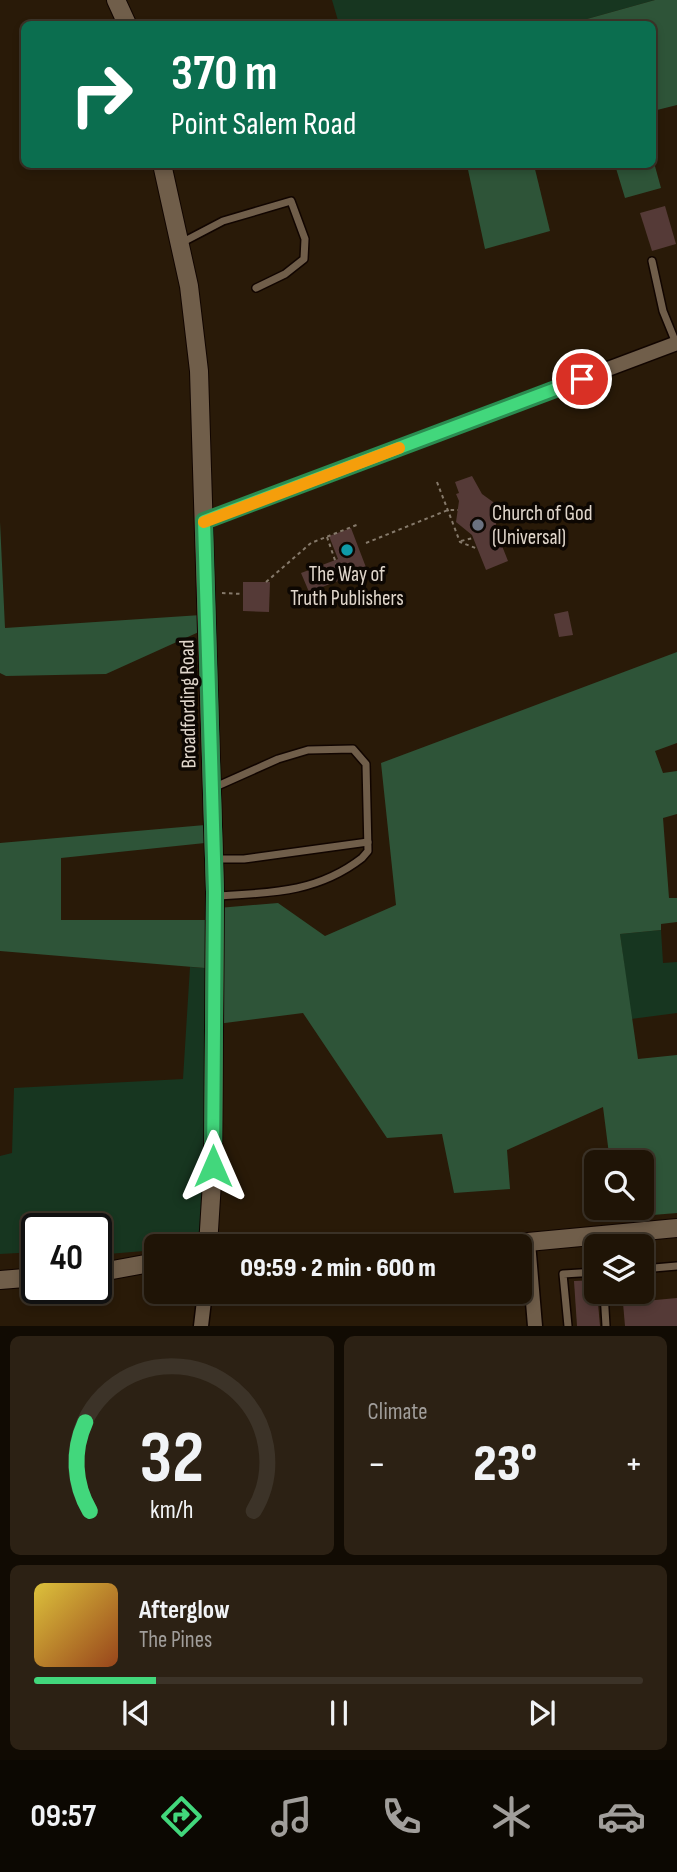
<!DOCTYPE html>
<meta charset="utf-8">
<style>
body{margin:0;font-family:"Sofia Sans Condensed",sans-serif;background:#2c2114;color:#f1f3f6;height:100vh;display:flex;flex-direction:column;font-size:26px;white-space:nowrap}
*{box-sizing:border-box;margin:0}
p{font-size:23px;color:#a19e9b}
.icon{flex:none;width:38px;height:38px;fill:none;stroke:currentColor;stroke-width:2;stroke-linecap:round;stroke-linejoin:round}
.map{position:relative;height:1326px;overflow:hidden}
.side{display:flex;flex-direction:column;gap:10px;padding:10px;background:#110b03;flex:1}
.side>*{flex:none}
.top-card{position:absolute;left:21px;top:21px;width:635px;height:147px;border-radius:10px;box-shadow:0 4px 10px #0003,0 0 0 2px #3c3328;background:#0b6e4f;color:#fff;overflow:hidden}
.controls{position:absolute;left:584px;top:1150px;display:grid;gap:14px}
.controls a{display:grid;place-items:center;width:70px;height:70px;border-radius:10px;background:#1f1406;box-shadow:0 4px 10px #0003,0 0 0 2px #3c3328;font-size:35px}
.speed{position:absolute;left:21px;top:1213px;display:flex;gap:14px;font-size:35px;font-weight:700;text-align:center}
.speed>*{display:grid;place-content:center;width:91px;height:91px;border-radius:50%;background:#1f1406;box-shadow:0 4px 10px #0003,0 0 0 2px #3c3328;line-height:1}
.speed .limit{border:4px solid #111;border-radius:10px;background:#fff;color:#111}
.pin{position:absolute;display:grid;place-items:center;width:60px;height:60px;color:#fff;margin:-30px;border:4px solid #fff;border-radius:50%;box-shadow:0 2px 7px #0007}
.me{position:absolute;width:77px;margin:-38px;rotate:0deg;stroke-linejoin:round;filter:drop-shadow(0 0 5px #0008)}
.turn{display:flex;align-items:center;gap:24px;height:147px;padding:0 35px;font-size:32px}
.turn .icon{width:91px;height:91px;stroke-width:2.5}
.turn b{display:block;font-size:49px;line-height:60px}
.big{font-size:52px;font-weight:800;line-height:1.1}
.side .widget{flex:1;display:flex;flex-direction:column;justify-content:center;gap:10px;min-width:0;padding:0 24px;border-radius:10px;background:#2c2114}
.side .dial{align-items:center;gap:0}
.dial svg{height:182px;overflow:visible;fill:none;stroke:#3c3328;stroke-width:7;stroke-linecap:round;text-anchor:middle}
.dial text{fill:#f1f3f6;stroke:none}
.song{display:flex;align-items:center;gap:21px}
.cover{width:84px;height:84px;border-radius:10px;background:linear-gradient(135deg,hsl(50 70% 55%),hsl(20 70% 35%))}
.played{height:7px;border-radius:4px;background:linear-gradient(90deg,#42d77c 20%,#3c3328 20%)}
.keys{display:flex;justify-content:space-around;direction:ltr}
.heat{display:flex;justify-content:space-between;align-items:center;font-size:38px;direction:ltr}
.side .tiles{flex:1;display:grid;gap:10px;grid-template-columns:1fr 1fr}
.widget:last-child{grid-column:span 2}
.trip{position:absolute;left:144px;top:1234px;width:388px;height:70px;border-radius:10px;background:#1f1406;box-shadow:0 4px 10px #0003,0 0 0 2px #3c3328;font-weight:800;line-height:70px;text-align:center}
.menu{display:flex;height:112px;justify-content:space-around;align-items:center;background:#0c0802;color:#a19e9b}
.menu .icon{width:49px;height:49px}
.menu .current{color:#42d77c}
.menu b{font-size:32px;color:#f1f3f6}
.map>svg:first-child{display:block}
</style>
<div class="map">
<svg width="677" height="1326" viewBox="0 0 677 1326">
<rect width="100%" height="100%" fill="#291a08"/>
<g fill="#173620">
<path d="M332,0H655L569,24H339Z"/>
<path d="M661,930L663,963L677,962V1013L631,1019L620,934Z"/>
<path d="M190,967L217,969L214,1213L187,1246H156V1250L96,1255V1228H37V1252L0,1254V1156L12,1153L14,1088L183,1079Z"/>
</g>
<g fill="#2e5438">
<path d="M655,0H677V105L653,111V24H569Z"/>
<path d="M653,159L661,188L625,198L615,165L653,164Z"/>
<path d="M467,165H534L550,231L485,249Z"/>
<path d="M0,522L5,628L201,615V631L106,674L6,676L0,673Z"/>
<path d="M677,652V743L655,751L663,773L677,771V814L663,818L669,898H677V922L661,924V930L620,934L638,1059L677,1055V1213L616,1218L615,1208H642V1162H610L603,1107L507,1150L510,1189L454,1193L442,1134L387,1138L303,1013L217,1024V969L0,951V843L205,825V843L61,858V920H217L218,908L278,903L325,936L396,905L381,763Z"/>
</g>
<g fill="#553a37">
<path d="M665,206L676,244L652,251L640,213Z"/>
<path d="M472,476L482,494L500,507L495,528L508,561L486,570L472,535L456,522L459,501L456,494L459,493L455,482Z"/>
<path d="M351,528L367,570L309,592L301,573L338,559L329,536Z"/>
<path d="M243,582H270L269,612L243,611Z"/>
<path d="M568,611L573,635L559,637L554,614Z"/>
<path d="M596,1280L600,1326H577L574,1281Z"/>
<path d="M677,1298V1326H625L623,1303Z"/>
</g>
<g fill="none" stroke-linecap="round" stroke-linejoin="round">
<defs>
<g id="service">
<path d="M181,243L223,221L291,201L305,239L304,259L285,274L256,288"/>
<path d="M652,261L663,311L676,343"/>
<path d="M213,788L278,759L308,750L353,749L366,764L368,851L362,858C317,893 270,893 215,896"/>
<path d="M216,859H244L368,842"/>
<path d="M642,1269L677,1266"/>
<path d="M604,1292L606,1326"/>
<path d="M568,1326L563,1274L597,1272"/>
</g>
<g id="minor">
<path d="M204,521L677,343"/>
<path d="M528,1242L535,1326"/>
<path d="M201,1326L205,1292"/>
</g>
<g id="tertiary">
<path d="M116,0L127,24"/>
<path d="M162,164L189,286L199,371L215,892L213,1166L208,1246"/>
<path d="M312,1246H407"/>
<path d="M407,1246L528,1242L677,1228"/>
<path d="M96,1273L156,1262"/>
<path d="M0,1280L37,1277"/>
</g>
</defs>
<use href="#service" stroke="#110500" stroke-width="10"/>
<use href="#minor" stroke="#110500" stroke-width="17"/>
<use href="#tertiary" stroke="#110500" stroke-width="20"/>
<g stroke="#85796a" stroke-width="2" stroke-dasharray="3.5 3.5" stroke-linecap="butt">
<path d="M437,482L460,542L478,549"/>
<path d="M327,537L337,566"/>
<path d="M461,541L473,538"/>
<path d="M366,543L448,510H458"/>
<path d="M266,582L311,543L359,524"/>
<path d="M222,593L243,594"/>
</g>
<use href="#service" stroke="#705e4a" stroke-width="7"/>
<use href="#minor" stroke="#705e4a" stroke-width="14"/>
<use href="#tertiary" stroke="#705e4a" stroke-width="18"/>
</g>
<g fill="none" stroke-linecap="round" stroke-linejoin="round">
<defs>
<path id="route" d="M213,1166L215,892L204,521L582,379"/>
</defs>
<use href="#route" stroke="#2b8c51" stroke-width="18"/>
<use href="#route" stroke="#42d77c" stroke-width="12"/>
<path stroke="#f59e0b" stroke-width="12" d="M204,522L399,448"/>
</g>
<circle fill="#6b7280" stroke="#0d0702" stroke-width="2.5" cx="478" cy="525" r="7"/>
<circle fill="#0f9aa8" stroke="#0d0702" stroke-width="2.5" cx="347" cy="550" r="7"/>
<g text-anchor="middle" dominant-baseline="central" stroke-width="7" stroke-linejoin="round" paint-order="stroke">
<g font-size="21" fill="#e1d7cc" stroke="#0d0702" text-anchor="start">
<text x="492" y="513">Church of God<tspan x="492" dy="24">(Universal)</tspan></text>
<text x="347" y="574" text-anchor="middle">The Way of<tspan x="347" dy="24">Truth Publishers</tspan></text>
</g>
<g font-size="21" fill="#e1d7cc" stroke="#0d0702">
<text transform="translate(188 704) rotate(-91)">Broadfording Road</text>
</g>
</g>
</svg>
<div class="controls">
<a><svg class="icon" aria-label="search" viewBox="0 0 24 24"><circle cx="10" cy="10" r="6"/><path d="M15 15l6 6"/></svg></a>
<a><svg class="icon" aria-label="layers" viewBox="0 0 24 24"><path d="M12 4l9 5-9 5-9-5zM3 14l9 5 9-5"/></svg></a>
</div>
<div class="speed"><div class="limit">40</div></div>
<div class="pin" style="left:582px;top:379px;background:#d93025"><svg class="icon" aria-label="arrive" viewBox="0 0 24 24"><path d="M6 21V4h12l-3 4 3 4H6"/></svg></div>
<svg class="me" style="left:213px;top:1166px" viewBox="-20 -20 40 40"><path d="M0-17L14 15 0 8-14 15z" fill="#42d77c" stroke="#fff" stroke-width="4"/></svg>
<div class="trip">09:59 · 2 min · 600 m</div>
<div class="top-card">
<div class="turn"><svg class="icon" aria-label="right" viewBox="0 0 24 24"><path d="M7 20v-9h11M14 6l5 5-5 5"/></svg><div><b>370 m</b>Point Salem Road</div></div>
</div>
</div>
<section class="side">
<div class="tiles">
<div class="widget dial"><svg viewBox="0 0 100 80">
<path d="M14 69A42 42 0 1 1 86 69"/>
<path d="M14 69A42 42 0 0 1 12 30" stroke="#42d77c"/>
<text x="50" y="56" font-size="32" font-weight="700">32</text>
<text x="50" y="72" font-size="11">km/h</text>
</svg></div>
<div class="widget"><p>Climate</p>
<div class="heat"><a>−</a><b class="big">23°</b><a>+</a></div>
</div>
<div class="widget">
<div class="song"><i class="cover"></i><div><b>Afterglow</b><p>The Pines</p></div></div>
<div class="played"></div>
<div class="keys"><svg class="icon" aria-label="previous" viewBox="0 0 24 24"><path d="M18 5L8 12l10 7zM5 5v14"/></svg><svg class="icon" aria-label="pause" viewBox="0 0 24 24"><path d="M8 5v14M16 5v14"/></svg><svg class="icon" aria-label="next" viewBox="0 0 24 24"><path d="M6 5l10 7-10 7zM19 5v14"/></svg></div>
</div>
</div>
</section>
<nav class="menu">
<b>09:57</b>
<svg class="icon current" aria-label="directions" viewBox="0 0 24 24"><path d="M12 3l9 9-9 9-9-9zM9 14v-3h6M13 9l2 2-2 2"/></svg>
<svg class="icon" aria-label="music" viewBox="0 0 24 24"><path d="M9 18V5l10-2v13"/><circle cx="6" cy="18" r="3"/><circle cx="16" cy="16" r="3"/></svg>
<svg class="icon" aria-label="phone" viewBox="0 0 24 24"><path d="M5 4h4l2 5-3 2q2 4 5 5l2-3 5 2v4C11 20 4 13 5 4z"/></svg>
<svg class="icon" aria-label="climate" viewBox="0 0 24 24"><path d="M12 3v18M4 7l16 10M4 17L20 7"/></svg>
<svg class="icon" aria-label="car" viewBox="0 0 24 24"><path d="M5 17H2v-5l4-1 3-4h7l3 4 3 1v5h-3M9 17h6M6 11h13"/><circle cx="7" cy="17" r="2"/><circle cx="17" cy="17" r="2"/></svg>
</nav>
